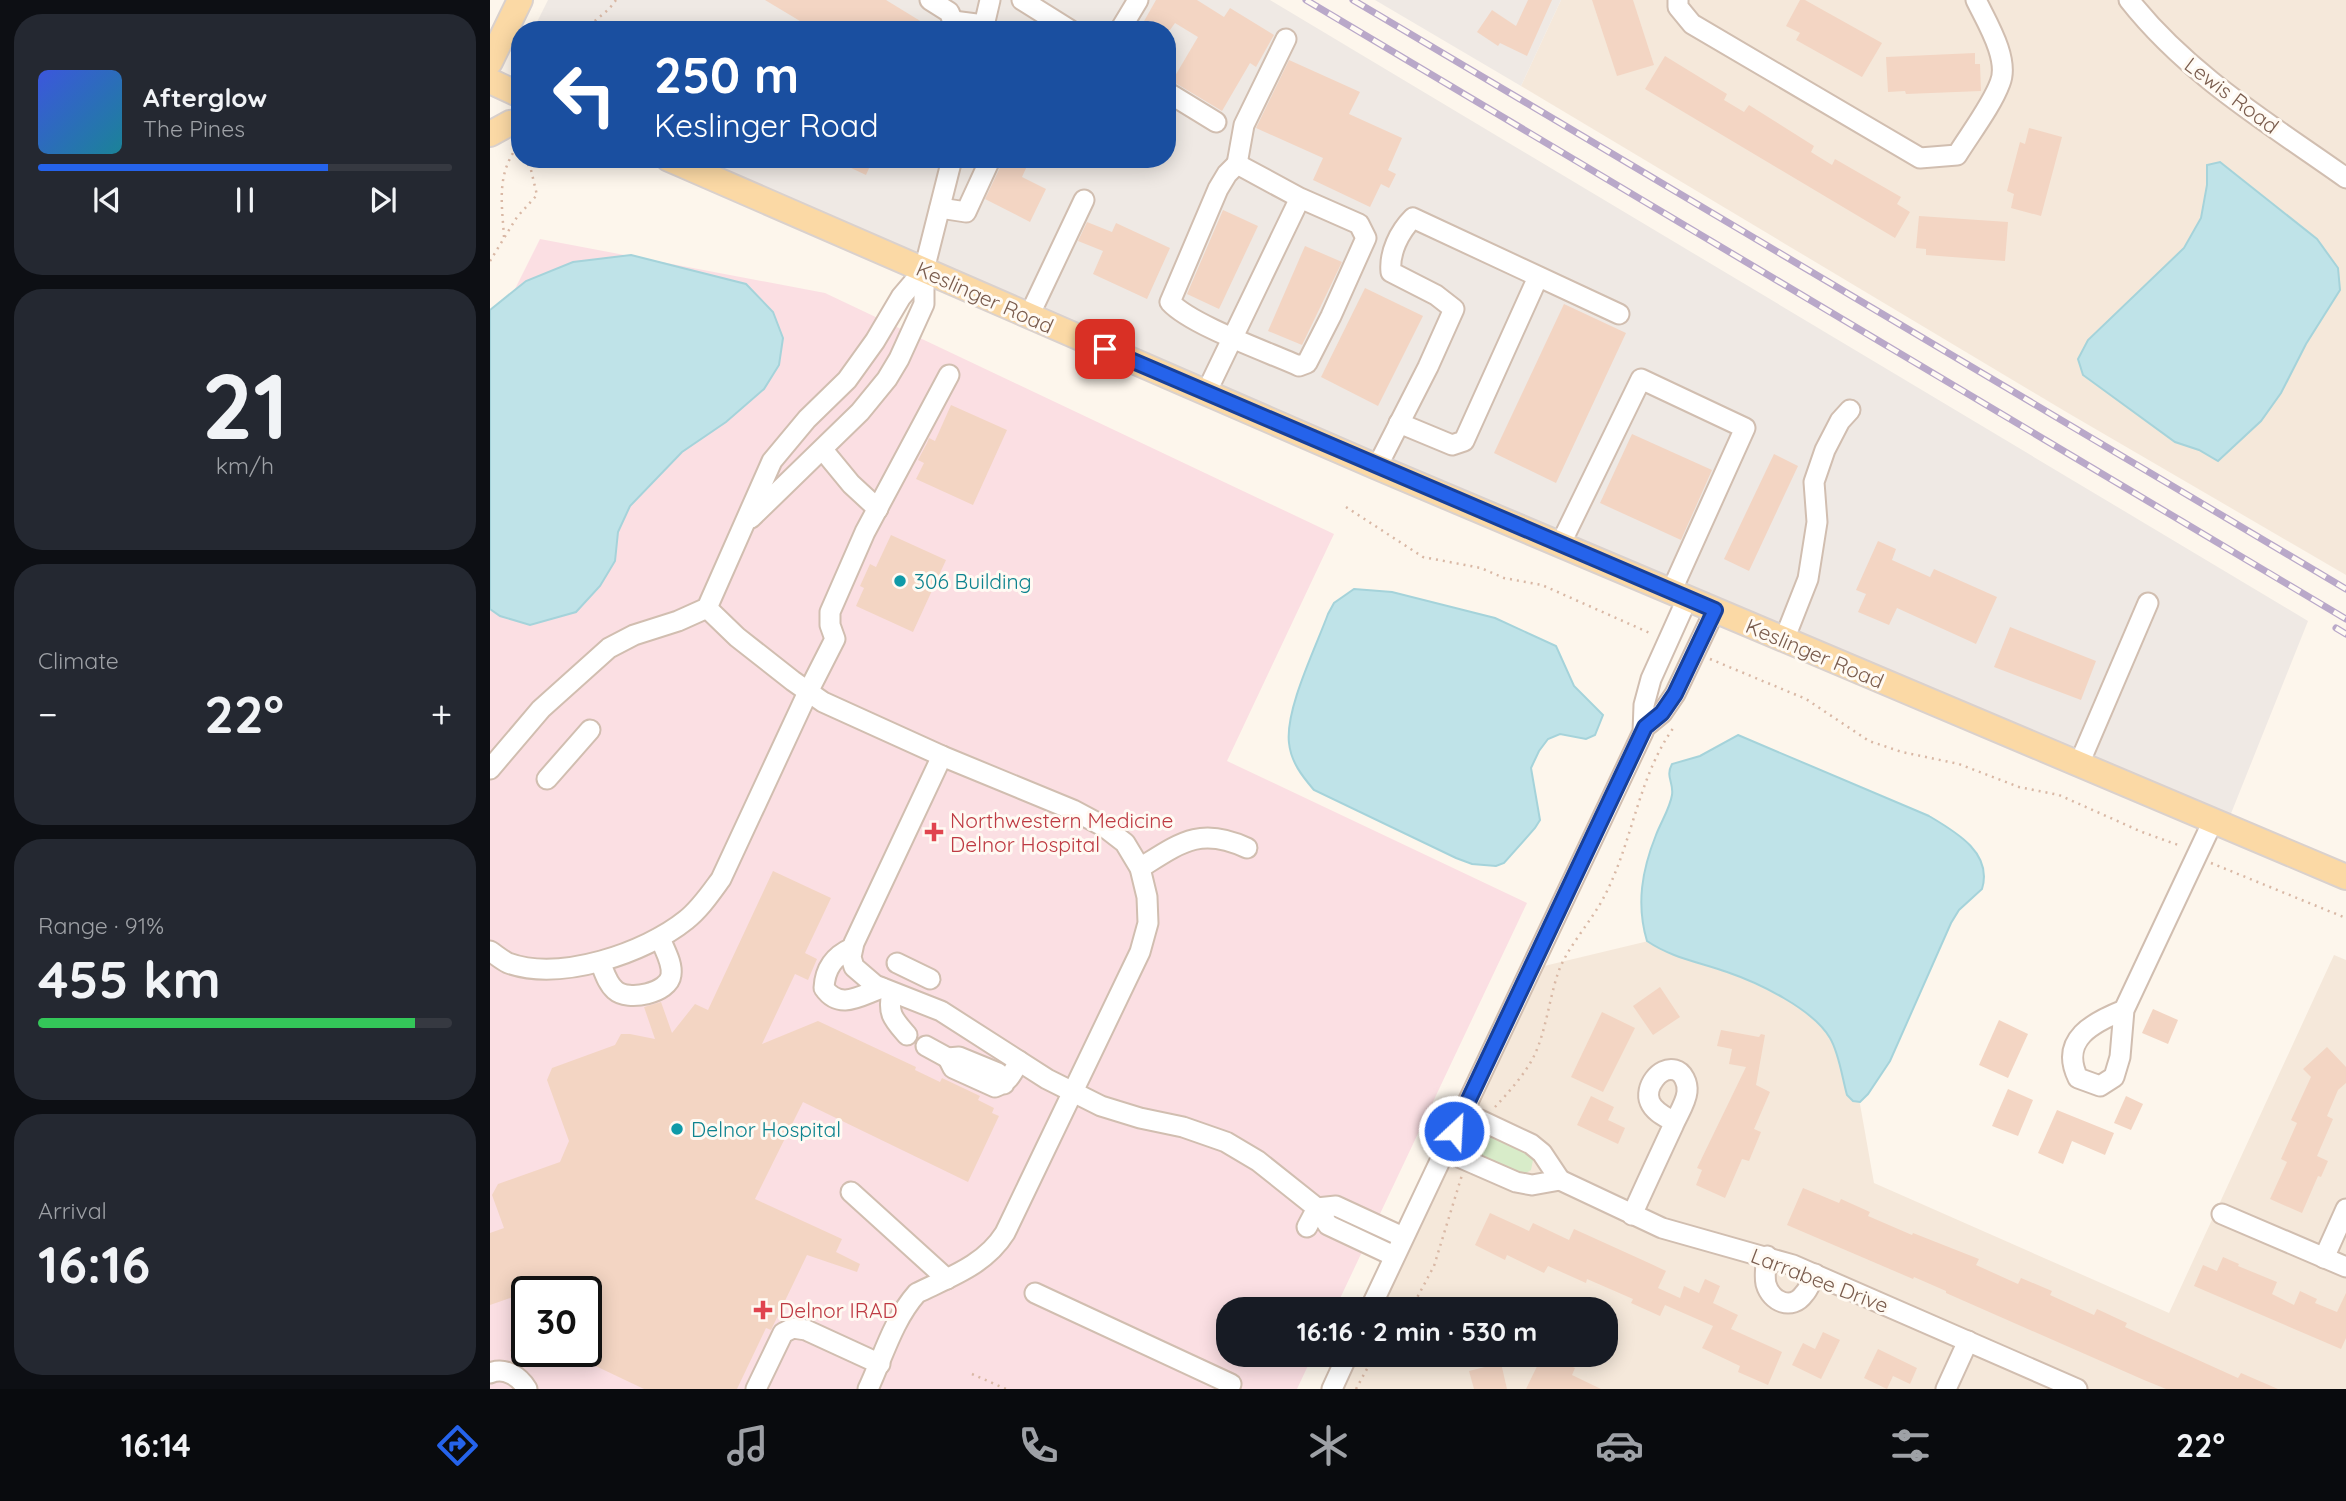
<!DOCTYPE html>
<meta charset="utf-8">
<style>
body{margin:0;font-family:Quicksand,sans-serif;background:#242831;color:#f1f3f6;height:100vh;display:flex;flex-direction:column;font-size:26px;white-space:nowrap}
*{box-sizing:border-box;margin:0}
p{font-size:23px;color:#9ea1a6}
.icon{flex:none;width:38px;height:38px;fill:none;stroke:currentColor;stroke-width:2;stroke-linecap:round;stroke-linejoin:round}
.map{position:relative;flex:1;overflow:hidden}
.details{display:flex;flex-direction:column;gap:14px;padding:14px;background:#0d0f14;width:490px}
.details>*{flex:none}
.hud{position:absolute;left:21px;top:21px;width:665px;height:147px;border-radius:28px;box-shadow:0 4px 18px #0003;background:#1a4fa0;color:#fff;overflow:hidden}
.speed{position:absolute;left:21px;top:1276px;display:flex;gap:14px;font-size:35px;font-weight:700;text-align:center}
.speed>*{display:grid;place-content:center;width:91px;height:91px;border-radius:50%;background:#171b24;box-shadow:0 4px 18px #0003;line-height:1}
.speed .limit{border:4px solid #111;border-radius:10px;background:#fff;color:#111}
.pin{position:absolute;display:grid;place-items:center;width:60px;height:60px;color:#fff;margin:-30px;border-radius:14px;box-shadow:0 4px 10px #0006}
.me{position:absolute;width:77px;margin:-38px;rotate:25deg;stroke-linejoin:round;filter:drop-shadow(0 0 5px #0008)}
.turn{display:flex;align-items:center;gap:24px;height:147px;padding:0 28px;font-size:32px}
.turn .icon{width:91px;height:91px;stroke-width:2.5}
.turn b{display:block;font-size:49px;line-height:60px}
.big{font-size:52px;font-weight:700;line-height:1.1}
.details .widget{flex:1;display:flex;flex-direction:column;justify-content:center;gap:10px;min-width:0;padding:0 24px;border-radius:28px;background:#242831}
.details .dial{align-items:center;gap:0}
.dial b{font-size:91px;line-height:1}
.song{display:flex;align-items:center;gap:21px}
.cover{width:84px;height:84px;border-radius:10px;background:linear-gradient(135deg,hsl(230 70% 55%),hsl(190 70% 35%))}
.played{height:7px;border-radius:4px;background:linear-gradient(90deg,#2563eb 70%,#363941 70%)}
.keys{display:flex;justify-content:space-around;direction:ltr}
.heat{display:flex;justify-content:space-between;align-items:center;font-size:38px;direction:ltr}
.charge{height:10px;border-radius:5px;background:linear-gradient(90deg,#34c759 91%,#363941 0)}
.trip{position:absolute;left:726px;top:1297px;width:402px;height:70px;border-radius:28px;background:#171b24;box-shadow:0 4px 18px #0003;font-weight:700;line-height:70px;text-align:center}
.dock{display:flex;height:112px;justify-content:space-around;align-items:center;background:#090b0e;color:#9ea1a6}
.dock .icon{width:49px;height:49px}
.dock .current{color:#2563eb}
.dock b{font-size:32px;color:#f1f3f6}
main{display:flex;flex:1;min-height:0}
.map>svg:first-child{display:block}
</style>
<main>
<section class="details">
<div class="widget">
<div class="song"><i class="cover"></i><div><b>Afterglow</b><p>The Pines</p></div></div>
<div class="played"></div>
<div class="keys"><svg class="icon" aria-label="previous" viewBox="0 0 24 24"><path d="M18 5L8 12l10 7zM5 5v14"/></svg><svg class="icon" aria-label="pause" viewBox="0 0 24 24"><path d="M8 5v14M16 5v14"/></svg><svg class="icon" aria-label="next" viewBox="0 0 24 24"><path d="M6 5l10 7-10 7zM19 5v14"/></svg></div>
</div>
<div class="widget dial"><b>21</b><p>km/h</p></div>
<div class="widget"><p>Climate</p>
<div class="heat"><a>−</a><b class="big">22°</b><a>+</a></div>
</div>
<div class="widget"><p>Range · 91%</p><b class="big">455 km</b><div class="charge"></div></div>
<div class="widget"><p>Arrival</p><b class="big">16:16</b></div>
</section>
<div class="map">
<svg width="1856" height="1389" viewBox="0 0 1856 1389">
<rect width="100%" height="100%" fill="#fdf6ec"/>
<g fill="#f5e8da">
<path d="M1071,0H1856V575L1578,413L1031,86Z"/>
<path d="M1171,938L1353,1027L1368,1093L1384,1183L1679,1313L1844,955L1856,960V1389H850L867,1355L1116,1354V1309H888L1050,967Z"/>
</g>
<g fill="#efe9e4">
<path d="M58,0H780L1818,621L1738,821L196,159H677V30H43Z"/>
<path d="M885,0H1071L1031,86Z"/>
</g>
<path fill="#fbdfe3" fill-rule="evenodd" d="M50,239L335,293L844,534L737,761L1037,903L845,1309H738V1354L823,1355L807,1389H0V339ZM37,1292H96V1351H37Z"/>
<path fill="#d8ecc9" d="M996,1136C1010,1136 1037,1147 1043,1160L1041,1170L1031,1176L991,1157L989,1144Z"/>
<g fill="#bfe3e8" stroke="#a5d3da" stroke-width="2">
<path d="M1730,162L1827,239L1848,268L1850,290L1816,344L1791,393L1771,421L1728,461L1709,450L1685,442L1593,375L1588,359L1598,340L1694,248L1711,218L1717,185V165Z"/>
<path d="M141,255L256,284L283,312L293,338L289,365L274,389L236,422L192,452L140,506L128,532L125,561L110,586L86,612L40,625L10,616L0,609V310L36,281L83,262Z"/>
<path d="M864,589L902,592L1005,618L1066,646L1084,686L1113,715L1105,735L1096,739L1070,734L1058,739L1049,751L1041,768L1050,820L1045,828L1014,863L1006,866L982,864L966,858L824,790C812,776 801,762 799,743C795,709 826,647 838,614L844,603Z"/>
<path d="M1248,735L1439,816C1466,832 1503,853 1492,889L1469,910L1461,923L1400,1061L1378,1094L1370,1102L1363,1101L1357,1095C1352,1077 1349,1053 1340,1038C1323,1009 1269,983 1237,972C1209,962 1182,958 1157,941C1146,904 1152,870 1166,835C1171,822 1180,808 1182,795C1184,782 1175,777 1182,764L1210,756Z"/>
</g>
<g fill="#f3d5c3">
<path d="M275,0H396L445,30H325Z"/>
<path d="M666,0H707L734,17L740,8L784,35L766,67L760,63L732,111L682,81L708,37L685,23L680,30H649Z"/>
<path d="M1038,0H1062L1037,56L1010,43L1008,46L987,32L1002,10L1026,26Z"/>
<path d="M1102,0H1143L1164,65L1127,76Z"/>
<path d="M1310,0H1315L1392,43L1372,77L1306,40L1310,33L1296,26Z"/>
<path d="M1485,53V64H1490L1491,91L1416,94L1415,91L1398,92L1396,57Z"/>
<path d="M1175,56L1237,94L1234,100L1254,112L1259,105L1324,146L1321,152L1342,165L1345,159L1411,197L1407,204L1420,212L1405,238L1155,89Z"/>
<path d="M799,60L870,92L859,114L912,138L898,170L906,174L899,188L891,184L880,207L823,180L833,158L766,128Z"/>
<path d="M1539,128L1572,137L1551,216L1521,208L1524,194L1517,191L1530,142L1535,144Z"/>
<path d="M342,159H383L376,175Z"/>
<path d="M514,159H522L537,166L532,177L556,189L540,222L495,199Z"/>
<path d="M733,210L768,226L729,309L697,294Z"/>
<path d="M1429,216L1518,222L1515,261L1436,255V249L1426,248Z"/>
<path d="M597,222L622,232L626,223L680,248L657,299L603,274L613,251L588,241Z"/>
<path d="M815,246L852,262L812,345L778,331Z"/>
<path d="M875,288L933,316L888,406L831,377Z"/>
<path d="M1074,304L1136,333L1066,483L1004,453Z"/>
<path d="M461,405L517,430L483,505L426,479L434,463L428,460L437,443L439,438L445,441Z"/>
<path d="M1142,434L1222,470L1191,540L1110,503Z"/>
<path d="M1284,454L1308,466L1259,571L1234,559Z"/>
<path d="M401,535L456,560L423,632L366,606L374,588L370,586L380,564L386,567Z"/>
<path d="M1388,541L1406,549L1402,560L1440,577L1444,569L1507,597L1486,644L1407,608L1399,625L1368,612L1376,594L1366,590Z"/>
<path d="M1520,627L1606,661L1591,700L1504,667Z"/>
<path d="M283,871L341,898L315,953L327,959L318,980L305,974L272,1044L328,1021L426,1067L425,1070L450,1082L452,1078L490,1096L488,1100L504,1108L502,1113L509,1116L478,1182L313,1102L265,1199L352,1239L346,1252L370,1264L367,1272L317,1255L281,1330L276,1328L247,1389H154L74,1351H96V1292H37V1360L20,1351L34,1320L26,1296L0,1305V1233L14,1228L2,1195L8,1184L70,1162L79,1141L57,1080L62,1068L125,1045L131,1034H140L165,1039L154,1007L171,1002L182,1033L205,1004L218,1010Z"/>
<path d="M1170,987L1190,1017L1163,1035L1143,1006Z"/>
<path d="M1663,1009L1688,1020L1678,1044L1652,1033Z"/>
<path d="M1112,1012L1145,1028L1113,1092L1081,1077Z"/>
<path d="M1509,1020L1538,1034L1518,1078L1489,1065Z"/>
<path d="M1231,1030L1269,1037L1271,1034L1275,1035L1266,1085L1280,1092L1264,1129L1271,1132L1259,1161L1252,1159L1235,1198L1206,1185L1212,1170L1207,1168L1256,1067L1239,1064L1242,1049L1227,1046Z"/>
<path d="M1837,1047L1856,1067V1083L1848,1090L1837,1116L1843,1119L1827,1156L1838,1161L1831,1177L1828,1176L1812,1213L1780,1199L1797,1162L1791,1159L1807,1123L1801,1120L1821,1077L1813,1069Z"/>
<path d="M1518,1089L1543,1100L1528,1136L1502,1126Z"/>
<path d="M1101,1096L1124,1107L1118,1120L1135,1128L1128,1144L1087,1125Z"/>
<path d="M1636,1096L1653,1104L1641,1130L1624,1123Z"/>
<path d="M1567,1110L1624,1133L1615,1155L1582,1141L1573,1164L1548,1153Z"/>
<path d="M1313,1188L1349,1203L1351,1199L1380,1212L1378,1216L1422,1235L1423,1233L1489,1259L1486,1265L1528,1284L1531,1278L1562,1291L1560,1295L1604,1315L1607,1309L1637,1323L1635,1327L1748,1378L1751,1373L1788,1389H1676L1654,1380L1456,1293V1291L1424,1277L1423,1279L1297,1225Z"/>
<path d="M1000,1213L1039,1231L1043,1223L1079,1240L1084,1229L1159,1263L1176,1271L1168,1288L1190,1298L1194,1286L1209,1293L1215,1279L1230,1286L1223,1303L1248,1315L1241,1329L1292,1352L1278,1385L1248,1372L1250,1366L1212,1348L1223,1326L1175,1305L1170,1316L1141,1303L1143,1299L1097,1279L1096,1283L1058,1266L1054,1273L1017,1255L1015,1260L985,1245Z"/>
<path d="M1733,1257L1749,1264L1748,1266L1787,1282L1782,1294L1804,1305L1810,1291L1827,1299L1825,1303L1847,1312L1856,1293V1338L1851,1349L1704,1286L1713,1265L1727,1271Z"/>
<path d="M1333,1332L1350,1340L1331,1379L1302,1365L1313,1343L1325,1349Z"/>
<path d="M1388,1349L1427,1368L1420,1384L1403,1376L1397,1389L1374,1378Z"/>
<path d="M1053,1354L1085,1368L1082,1375L1111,1389H1036Z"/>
<path d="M1011,1363L1017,1389H984L979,1371Z"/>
</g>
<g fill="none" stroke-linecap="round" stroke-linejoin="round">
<defs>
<g id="minor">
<path d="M440,0L459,12L463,21L458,30"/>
<path d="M532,0L580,30"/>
<path d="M1188,0V7L1202,24L1430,158L1467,155C1480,134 1502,105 1510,83C1520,59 1496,21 1486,0"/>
<path d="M1639,0C1698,75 1780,124 1856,178"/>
<path d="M463,21L494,25"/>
<path d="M493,30L500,0"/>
<path d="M630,30L648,0"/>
<path d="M677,92L726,122"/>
<path d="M747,164L754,125L796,39"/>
<path d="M450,208L476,212L499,162L496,159"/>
<path d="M539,316L594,200"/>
<path d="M716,393L810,198L869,224L876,238L841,316L817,363L809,366C778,352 701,325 680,302L728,189L737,174L747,164L810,198"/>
<path d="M909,423L962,445L974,441L1048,277"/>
<path d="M333,450L361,484L388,509"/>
<path d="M887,467L938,367L964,309L946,295L901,272C899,253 909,232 923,218L1129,314"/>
<path d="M261,518L370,412L397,379L409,359L434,304V270L462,159"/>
<path d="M1070,545L1151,379L1255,428L1181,592"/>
<path d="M217,608L247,637L303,681L333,702L452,756L583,810L613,826L635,843L650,868L657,897L658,923L650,952L515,1233C495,1265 460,1277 427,1293C403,1320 393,1357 378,1389"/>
<path d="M1294,640L1318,579L1327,522L1324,482L1335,450L1350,421L1360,410"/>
<path d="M1155,727L1172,713L1185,694L1225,610"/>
<path d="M452,756L364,943L361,957L364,967L385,985L451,1011L557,1079L611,1106L650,1118L693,1127L736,1142L768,1161L827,1208L838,1225L904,1256"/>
<path d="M1589,764L1658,603"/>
<path d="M0,769L51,709L119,648L144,635L188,621L217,608L282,461L317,419L357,380L385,341L411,297L434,270"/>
<path d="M57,779L100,730"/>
<path d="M650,868C690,843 710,826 757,848"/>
<path d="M362,948C344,956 335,968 334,988C350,1011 371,995 392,988"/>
<path d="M0,951C6,955 12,960 18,963C70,982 155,953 196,920C210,909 220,894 231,879L318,692L345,639L340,625V612L375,532L459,375"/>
<path d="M110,962C114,971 117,983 125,990C138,1002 179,993 181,975C183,963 174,949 170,938"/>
<path d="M407,963L440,979"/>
<path d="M402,993C397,1014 404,1020 417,1035"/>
<path d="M1634,1010C1604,1022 1569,1039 1588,1078L1610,1086L1624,1077L1630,1057L1634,1010L1723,821"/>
<path d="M436,1046L458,1058"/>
<path d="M514,1084L508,1073L469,1057L458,1058L463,1068L505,1087C519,1082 522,1074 529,1061"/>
<path d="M955,1151L1026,1182L1042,1185L1070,1180L1052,1153L1041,1144L973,1112"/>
<path d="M1070,1180L1172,1228L1303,1265L1587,1389"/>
<path d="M361,1192L457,1279"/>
<path d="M827,1208L846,1206L913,1237"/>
<path d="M1732,1214L1856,1267"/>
<path d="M1142,1215C1155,1186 1169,1156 1183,1126C1187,1116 1196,1103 1197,1092C1198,1083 1193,1072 1185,1070C1169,1066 1154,1088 1160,1102C1164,1112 1176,1117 1184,1122"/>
<path d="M817,1227L827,1208"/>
<path d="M1277,1256C1276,1266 1274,1275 1276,1284C1281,1302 1302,1311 1314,1294C1319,1289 1321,1281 1325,1274"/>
<path d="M1834,1258L1856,1209"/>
<path d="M545,1293L741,1384L739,1389"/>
<path d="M880,1309L1153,732L1154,705L1161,679L1197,599"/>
<path d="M0,1373C15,1367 29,1376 37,1389"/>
<path d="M266,1389L293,1333L303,1328L316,1330L390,1364"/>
<path d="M842,1389L858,1354"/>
<path d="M1456,1389L1478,1341"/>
</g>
<g id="major">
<path d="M0,62L30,0"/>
<path d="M0,81L30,95"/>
<path d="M0,134L20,123L30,122"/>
<path d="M179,159L887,467L1856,877"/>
</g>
</defs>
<use href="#minor" stroke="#d1beb0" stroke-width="23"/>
<use href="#major" stroke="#dad1cd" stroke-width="28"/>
<g stroke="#d9b8a5" stroke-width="2.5" stroke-dasharray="2 5" stroke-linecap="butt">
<path d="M94,30L119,9L126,0"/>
<path d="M14,237C12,204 6,174 28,146"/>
<path d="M0,261L27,217L47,195L41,170L35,159"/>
<path d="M856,507L933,557L991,568L1014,578L1052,585L1162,634"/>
<path d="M1220,659L1316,699L1379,741L1412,752L1469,764L1529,787L1569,795L1652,832L1691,846"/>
<path d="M1721,863L1856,918"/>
<path d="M1005,1107C1019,1092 1035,1074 1044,1056C1056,1031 1059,1000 1068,973C1077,947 1102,921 1115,895C1143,841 1148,777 1184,727"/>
<path d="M921,1309L944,1266L972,1175"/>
<path d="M482,1374L516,1389"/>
<path d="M866,1389L885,1354"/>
</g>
<use href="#minor" stroke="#fff" stroke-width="19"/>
<use href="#major" stroke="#fbd9a5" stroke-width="24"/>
<defs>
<g id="rail">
<path d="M816,0L1856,619"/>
<path d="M863,0L1856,589"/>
<path d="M1846,628L1856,634"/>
</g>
</defs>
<use href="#rail" stroke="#b9a8c9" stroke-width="7"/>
<use href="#rail" stroke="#fffaf3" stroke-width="4.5" stroke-dasharray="13" stroke-linecap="butt"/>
</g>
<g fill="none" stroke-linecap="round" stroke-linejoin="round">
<defs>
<path id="route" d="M615,349L1225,610L1185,694L1172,713L1155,727L964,1131"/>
</defs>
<use href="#route" stroke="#184099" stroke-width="18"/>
<use href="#route" stroke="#2563eb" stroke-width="12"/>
</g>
<g fill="#0f9aa8" stroke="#fffaf3" stroke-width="2.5">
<circle cx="410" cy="581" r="7"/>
<circle cx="187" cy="1129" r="7"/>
</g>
<g fill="#e0444e" stroke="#fffaf3" stroke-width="2.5">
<path d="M440.5 821.5h7v7h7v7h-7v7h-7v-7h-7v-7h7z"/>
<path d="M269.5 1299.5h7v7h7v7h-7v7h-7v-7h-7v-7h7z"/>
</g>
<g text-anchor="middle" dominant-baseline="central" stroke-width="6" stroke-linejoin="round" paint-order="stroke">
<g font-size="21" fill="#7a5c4d" stroke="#fffaf3">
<text transform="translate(1742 95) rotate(37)">Lewis Road</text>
<text transform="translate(495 297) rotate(24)">Keslinger Road</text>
<text transform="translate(1325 653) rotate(23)">Keslinger Road</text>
<text transform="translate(1330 1280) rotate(21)">Larrabee Drive</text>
</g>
<g font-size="21" fill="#0d838f" stroke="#fffaf3" text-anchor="start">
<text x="424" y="581">306 Building</text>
<text x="201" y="1129">Delnor Hospital</text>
</g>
<g font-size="21" fill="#be3a42" stroke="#fffaf3" text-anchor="start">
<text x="460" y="820">Northwestern Medicine<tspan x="460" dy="24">Delnor Hospital</tspan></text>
<text x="289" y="1310">Delnor IRAD</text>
</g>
</g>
</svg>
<div class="speed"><div class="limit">30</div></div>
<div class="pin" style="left:615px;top:349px;background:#d93025"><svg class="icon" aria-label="arrive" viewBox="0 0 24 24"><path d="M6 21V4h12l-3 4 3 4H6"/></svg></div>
<svg class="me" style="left:964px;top:1131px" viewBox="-20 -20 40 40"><circle r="17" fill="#2563eb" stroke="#fff" stroke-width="3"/><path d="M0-11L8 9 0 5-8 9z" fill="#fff"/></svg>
<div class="trip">16:16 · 2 min · 530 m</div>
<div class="hud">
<div class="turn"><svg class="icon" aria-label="left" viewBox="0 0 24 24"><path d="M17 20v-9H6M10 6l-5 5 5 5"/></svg><div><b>250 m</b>Keslinger Road</div></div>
</div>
</div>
</main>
<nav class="dock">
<b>16:14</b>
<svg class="icon current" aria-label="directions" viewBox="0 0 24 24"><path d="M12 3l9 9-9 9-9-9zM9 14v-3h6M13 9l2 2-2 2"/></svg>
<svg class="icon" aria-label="music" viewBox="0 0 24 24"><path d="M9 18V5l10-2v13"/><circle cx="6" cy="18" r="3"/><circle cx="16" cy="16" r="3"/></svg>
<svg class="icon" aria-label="phone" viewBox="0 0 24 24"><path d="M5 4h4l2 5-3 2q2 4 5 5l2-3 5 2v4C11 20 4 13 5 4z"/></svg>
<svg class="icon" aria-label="climate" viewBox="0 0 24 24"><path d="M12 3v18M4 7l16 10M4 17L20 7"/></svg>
<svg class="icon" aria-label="car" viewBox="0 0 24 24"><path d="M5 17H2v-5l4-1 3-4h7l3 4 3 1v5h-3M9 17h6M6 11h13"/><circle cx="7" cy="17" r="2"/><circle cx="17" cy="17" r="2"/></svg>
<svg class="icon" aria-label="filters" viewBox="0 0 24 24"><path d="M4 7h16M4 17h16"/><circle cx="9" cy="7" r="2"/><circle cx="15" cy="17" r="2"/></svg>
<b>22°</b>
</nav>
